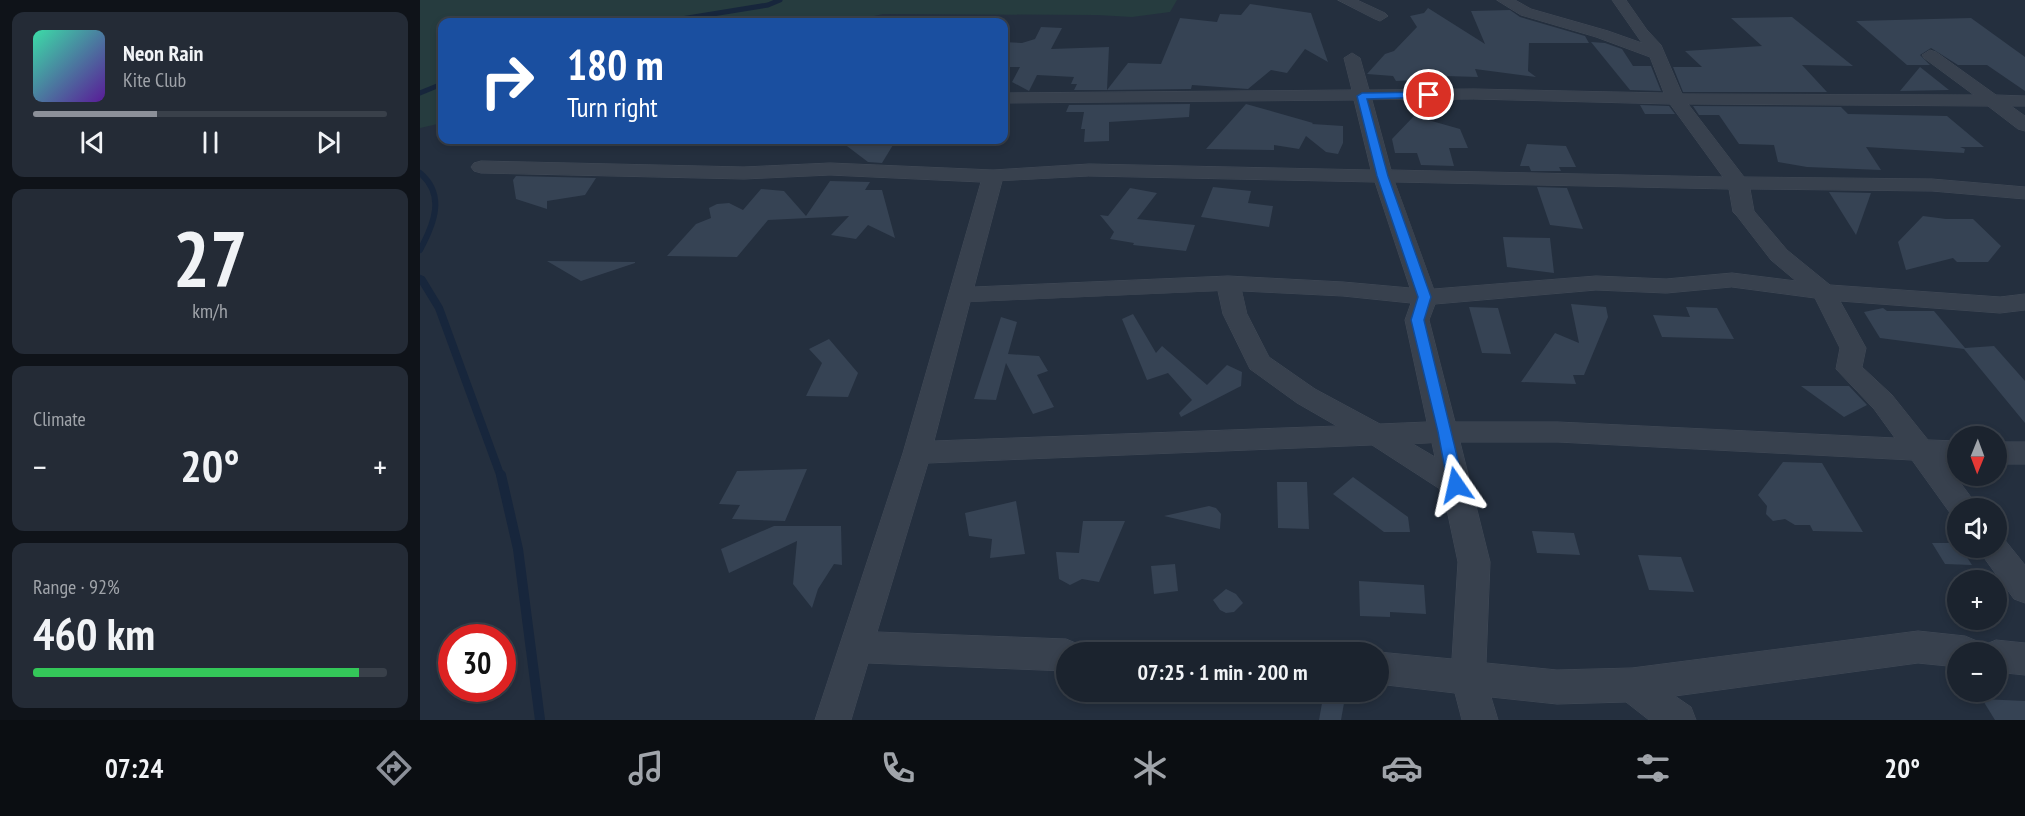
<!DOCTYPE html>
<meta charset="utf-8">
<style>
body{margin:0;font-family:"PT Sans Narrow",sans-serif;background:#242b36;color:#f1f3f6;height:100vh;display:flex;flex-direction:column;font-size:22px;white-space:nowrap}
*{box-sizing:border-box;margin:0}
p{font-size:20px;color:#a0a4aa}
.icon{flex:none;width:33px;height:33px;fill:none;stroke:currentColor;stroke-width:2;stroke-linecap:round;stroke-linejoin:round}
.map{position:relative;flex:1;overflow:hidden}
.drawer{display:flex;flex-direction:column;gap:12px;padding:12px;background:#0f1319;width:420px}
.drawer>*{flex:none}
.top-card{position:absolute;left:18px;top:18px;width:570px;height:126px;border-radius:12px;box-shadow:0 3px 9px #0003,0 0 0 2px #39404a;background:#1a4fa0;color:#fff;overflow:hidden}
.needle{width:39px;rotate:181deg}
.controls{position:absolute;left:1527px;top:426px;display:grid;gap:12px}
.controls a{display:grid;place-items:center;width:60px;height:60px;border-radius:50%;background:#1b232e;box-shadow:0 3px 9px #0003,0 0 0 2px #39404a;font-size:30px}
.speed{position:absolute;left:18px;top:624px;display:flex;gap:12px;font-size:30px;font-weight:700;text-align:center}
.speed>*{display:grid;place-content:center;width:78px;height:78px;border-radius:50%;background:#1b232e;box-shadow:0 3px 9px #0003,0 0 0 2px #39404a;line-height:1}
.speed .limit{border:9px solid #d22;background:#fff;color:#111}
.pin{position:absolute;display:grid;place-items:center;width:51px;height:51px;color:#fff;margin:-26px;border:3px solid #fff;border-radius:50%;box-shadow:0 2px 6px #0007}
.me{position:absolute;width:66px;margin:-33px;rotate:349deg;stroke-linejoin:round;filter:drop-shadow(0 0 4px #0008)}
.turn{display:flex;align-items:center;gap:21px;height:126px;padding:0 30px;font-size:27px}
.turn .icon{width:78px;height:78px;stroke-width:2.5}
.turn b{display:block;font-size:42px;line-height:51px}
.big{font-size:45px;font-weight:700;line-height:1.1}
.drawer .tile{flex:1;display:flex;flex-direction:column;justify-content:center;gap:9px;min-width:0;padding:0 21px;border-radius:12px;background:#242b36}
.drawer .dial{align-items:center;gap:0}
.dial b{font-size:78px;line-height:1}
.song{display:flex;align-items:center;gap:18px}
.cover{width:72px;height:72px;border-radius:9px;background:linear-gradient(135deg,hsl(160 70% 55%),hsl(270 70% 35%))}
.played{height:6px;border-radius:3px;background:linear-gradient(90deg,#8c9099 35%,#39404a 35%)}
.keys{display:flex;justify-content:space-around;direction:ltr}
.heat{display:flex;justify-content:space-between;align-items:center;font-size:33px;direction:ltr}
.charge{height:9px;border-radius:4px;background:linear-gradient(90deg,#34c759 92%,#39404a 0)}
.trip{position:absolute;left:636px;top:642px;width:333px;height:60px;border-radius:30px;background:#1b232e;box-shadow:0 3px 9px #0003,0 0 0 2px #39404a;font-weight:700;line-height:60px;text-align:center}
.menu{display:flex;height:96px;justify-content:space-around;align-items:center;background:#0b0e12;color:#a0a4aa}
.menu .icon{width:42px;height:42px}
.menu .active{color:#8c9099}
.menu b{font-size:27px;color:#f1f3f6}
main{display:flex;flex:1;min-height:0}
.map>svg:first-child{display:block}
</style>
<main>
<section class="drawer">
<div class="tile">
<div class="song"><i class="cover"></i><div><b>Neon Rain</b><p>Kite Club</p></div></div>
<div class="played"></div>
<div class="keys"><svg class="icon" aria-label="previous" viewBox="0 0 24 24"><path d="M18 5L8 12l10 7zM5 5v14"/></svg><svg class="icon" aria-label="pause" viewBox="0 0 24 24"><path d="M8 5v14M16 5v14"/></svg><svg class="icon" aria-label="next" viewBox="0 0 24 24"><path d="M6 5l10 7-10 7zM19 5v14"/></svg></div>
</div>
<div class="tile dial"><b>27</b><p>km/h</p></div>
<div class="tile"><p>Climate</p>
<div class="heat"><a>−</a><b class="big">20°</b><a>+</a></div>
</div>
<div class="tile"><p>Range · 92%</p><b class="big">460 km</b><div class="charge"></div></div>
</section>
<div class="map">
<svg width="1605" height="720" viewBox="0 0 1605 720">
<rect width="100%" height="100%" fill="#242f3e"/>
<path fill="#263c3f" d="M0,0H757L750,12L712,17L677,15L463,14L427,22H22V123L0,128Z"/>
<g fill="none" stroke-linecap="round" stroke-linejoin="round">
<g stroke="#17263c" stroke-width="5">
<path d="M243,22L348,5L360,0"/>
<path d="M0,93L22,84"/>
</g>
<g stroke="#17263c" stroke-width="6">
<path d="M0,173C26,195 14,224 0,250"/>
<path d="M0,278L2,282"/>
</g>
<path stroke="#17263c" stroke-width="8" d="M2,280L19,308L81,477"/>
<path stroke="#17263c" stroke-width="10" d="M81,475L98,549L120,720"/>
</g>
<g fill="#364354">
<path d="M830,4L891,13L908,62L885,49L867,73L851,70L828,89L772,85L771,89L687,90L708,63L741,64L760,18L797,22L800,14L821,15Z"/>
<path d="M1008,8L1065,44L1051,11L1090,10L1100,17L1165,36L1169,43H1109L1108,71L1116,77L1055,69L1058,77L1025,76L1018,79L976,81L973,76L947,74L965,54L974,51L997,27L990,16L1004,13Z"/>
<path d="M1372,17L1433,66L1382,65L1407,92H1263L1253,67H1282L1265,51L1342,46L1311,18Z"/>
<path d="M1551,18L1605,57V91L1567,65H1538L1511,48L1500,55L1510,65H1487L1436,21Z"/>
<path d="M621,27L642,28L631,49L689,47L687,90H654L657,84H651L654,77L617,75L609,91L592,82L600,67H584V42L602,43L615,39Z"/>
<path d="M1171,42L1185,43L1202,49L1213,66H1231L1241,91L1210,90Z"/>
<path d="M1500,67L1529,90L1480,91Z"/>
<path d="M770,104L769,117L689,122V141L664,142L665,129H661L664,112H646L649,105Z"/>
<path d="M826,104L893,123L892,124L923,126V143L918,154L906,152L886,136L879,149L854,145V150L786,149Z"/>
<path d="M1220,105L1249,106L1255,114H1225Z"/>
<path d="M1273,106L1421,107L1428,114L1527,116L1564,147H1540L1545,149L1544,153L1446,147L1461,170L1387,167L1358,162L1354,145L1319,144L1299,115H1279Z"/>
<path d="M994,116L1040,129L1048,148H1029L1034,166L1001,165L997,153H975L972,139Z"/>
<path d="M419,140H476L462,163L448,162Z"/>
<path d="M1107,144L1146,146L1156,167H1139L1141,171H1111L1109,166H1100Z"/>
<path d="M96,176L176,178L165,195L127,201V209L96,199L93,180Z"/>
<path d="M410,181L450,182L445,190H462L475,238L448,225L436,239L411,235L429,216L348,220L317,257L247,256L276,224L291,218L289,208L297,204L309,203L323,210L341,189L364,191L386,216Z"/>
<path d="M793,187L831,191L828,203L853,206L849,227L781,217Z"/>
<path d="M1117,187L1147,188L1163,229L1130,225Z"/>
<path d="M710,188L737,193L717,219L775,225L766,251L713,245L714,243L690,239L694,232L680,215L688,216Z"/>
<path d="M1409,192L1451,193L1436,235Z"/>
<path d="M1503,216L1526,219H1553L1581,246L1568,262H1537L1533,258L1486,270L1478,242Z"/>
<path d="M1083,237L1130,238L1134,273L1087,267Z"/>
<path d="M127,261L215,262V263L161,281Z"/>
<path d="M1151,304L1186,307L1188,317L1164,375H1153L1156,384L1101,382L1135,333L1159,343Z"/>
<path d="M1049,307L1078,308L1091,354L1062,353Z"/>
<path d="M1266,307L1297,308L1314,339L1242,337L1233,315L1270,317Z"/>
<path d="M1463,308L1467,311H1514L1545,348L1574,346L1605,381V423L1544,349L1460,338L1444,312Z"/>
<path d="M713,314L736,353L742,346L787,385L807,365L822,372L821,386L761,417L759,413L772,400L748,373L727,380L702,319Z"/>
<path d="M581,317L597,322L588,354L619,356L628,371L617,375L634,407L613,414L586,363L576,400L554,399Z"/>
<path d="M409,339L438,373L428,397L386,396L402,363L389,349Z"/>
<path d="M1381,386H1429L1447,405L1424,417Z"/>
<path d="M1363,462L1402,463L1443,532L1393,531L1390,525H1375L1365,519L1353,521L1346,514L1347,506L1338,495Z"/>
<path d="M387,469L365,521L312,519L320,505L299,504L317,471Z"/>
<path d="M933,477L988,517L990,532H964L913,494Z"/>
<path d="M857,482H887L889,529L858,528Z"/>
<path d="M596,501L605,554L570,558L572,539L549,536L545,513Z"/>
<path d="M789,506L796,508L801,514L800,529L744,516Z"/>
<path d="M663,521H705L679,582L662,579L650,585L639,579L636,552L659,553Z"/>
<path d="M354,526H421L422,565L414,564L398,589L392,608L373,584L377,541L309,573L301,549Z"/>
<path d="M1112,531L1154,533L1160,555L1117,553Z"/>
<path d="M1512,543H1538V548H1541L1552,565L1525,564Z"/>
<path d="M1218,555L1261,557L1274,592L1229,590Z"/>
<path d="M755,564L758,591L734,594L731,566Z"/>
<path d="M939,581L1004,585L1006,614L970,612V617L940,616Z"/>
<path d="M806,589L816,594L823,603L814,612L806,613L800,610L793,600Z"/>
<path d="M904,692H926L921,720H899Z"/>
<path d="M1562,699L1605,701V720H1575Z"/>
</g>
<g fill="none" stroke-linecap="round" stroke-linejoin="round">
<defs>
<g id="street">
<path d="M918,0H937L965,13L968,16L960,21L955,19Z"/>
<path d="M1077,0H1095L1111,9L1188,31L1222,43L1192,0H1206L1227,30L1241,45L1262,94L1554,95L1504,58L1502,55L1510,50L1516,52L1576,95L1605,96V106H1591L1605,116V131L1598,129L1568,106L1268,104L1324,177L1512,179L1605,187V199L1512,191L1330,189L1334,211L1367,250L1410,285L1580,297L1605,294V310L1580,313L1420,301L1446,348L1442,367L1472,395L1508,440L1538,441V463L1525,462L1559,508H1538V518L1533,517L1492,460L1138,442H1040L1070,562L1066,663L1137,670L1212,668L1498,631L1545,636L1557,641L1561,650L1564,645L1576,640L1605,643V675L1576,672V652H1538V667L1498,663L1255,696L1271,707L1276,720H1229L1206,702L1137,704L1071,697L1078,720H1042L1035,693L958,684V652H956H958L1032,659L1038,562L1023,491L952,445L508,463L457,632L646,639L658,644L662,652H646V671L448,663L431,720H395L483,453L561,182L410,175L324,179L61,173L54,171L51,167L54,163L61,161L324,167L410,163L573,170L669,164L951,170L934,100L584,103V93L932,90L924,58L932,53L940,58L949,90L1054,89L1244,93L1230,57L1176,37L1101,15ZM1054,99L1250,104L1303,177L971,170L952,100ZM669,176L955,182L990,288L923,282L808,276L554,287L582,181ZM975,182L1309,189L1313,212L1317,216L1351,260L1376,281L1312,273L1246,279L1176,276L1014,289ZM1312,287L1395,298L1420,348L1416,369L1454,409L1475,438L1138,422H1035L1009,320L1015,304L1176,290L1246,293ZM798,291L803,314L830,369L877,403L917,426L514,441L550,302ZM822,291L923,296L991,303L985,320L1007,422L960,424L895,389L849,357L827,314ZM1012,443L1015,457L993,444Z"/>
<rect x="1576" y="442" width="29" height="22"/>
<path d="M1576,536L1584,539L1605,565V603L1594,599L1557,548H1576Z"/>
</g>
</defs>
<use href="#street" stroke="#414a57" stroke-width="1"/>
<use href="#street" fill="#38414e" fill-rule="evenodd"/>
</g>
<path fill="#1a73e8" stroke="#114b97" stroke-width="1.5" d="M1009,92L1012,93V97L947,99L968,176L1011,297L1004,320L1044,485L1041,490L1036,492L1030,490L1028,485L1018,432L991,320L998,297L957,176L937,96L942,93Z"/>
</svg>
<div class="controls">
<a><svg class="needle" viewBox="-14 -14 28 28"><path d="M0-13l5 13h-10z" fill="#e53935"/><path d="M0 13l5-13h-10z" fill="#a0a4aa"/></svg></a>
<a><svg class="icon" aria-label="sound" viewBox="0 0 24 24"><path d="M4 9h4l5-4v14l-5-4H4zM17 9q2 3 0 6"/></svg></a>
<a>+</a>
<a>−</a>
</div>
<div class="speed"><div class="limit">30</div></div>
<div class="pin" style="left:1009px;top:95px;background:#d93025"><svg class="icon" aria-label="arrive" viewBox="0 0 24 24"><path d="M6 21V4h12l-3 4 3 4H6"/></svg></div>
<svg class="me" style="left:1036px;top:485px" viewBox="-20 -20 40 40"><path d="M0-17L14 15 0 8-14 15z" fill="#1a73e8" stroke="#fff" stroke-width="4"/></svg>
<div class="trip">07:25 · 1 min · 200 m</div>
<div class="top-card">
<div class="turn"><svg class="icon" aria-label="right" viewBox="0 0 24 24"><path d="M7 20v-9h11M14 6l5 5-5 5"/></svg><div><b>180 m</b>Turn right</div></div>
</div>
</div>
</main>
<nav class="menu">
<b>07:24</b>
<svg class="icon active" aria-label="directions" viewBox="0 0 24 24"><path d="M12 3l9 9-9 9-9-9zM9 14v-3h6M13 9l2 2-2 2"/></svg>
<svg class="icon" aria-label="music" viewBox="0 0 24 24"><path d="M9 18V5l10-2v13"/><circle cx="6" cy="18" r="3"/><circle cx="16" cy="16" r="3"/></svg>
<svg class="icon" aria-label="phone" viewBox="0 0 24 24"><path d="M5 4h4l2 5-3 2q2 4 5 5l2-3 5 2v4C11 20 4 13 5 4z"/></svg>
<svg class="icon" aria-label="climate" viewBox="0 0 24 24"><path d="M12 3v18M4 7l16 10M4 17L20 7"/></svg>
<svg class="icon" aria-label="car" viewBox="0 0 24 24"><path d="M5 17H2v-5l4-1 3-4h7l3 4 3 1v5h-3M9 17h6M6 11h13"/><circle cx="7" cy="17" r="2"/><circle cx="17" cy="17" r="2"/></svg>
<svg class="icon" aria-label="filters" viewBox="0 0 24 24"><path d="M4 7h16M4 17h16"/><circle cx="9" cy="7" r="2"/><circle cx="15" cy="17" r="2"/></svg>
<b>20°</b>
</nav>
